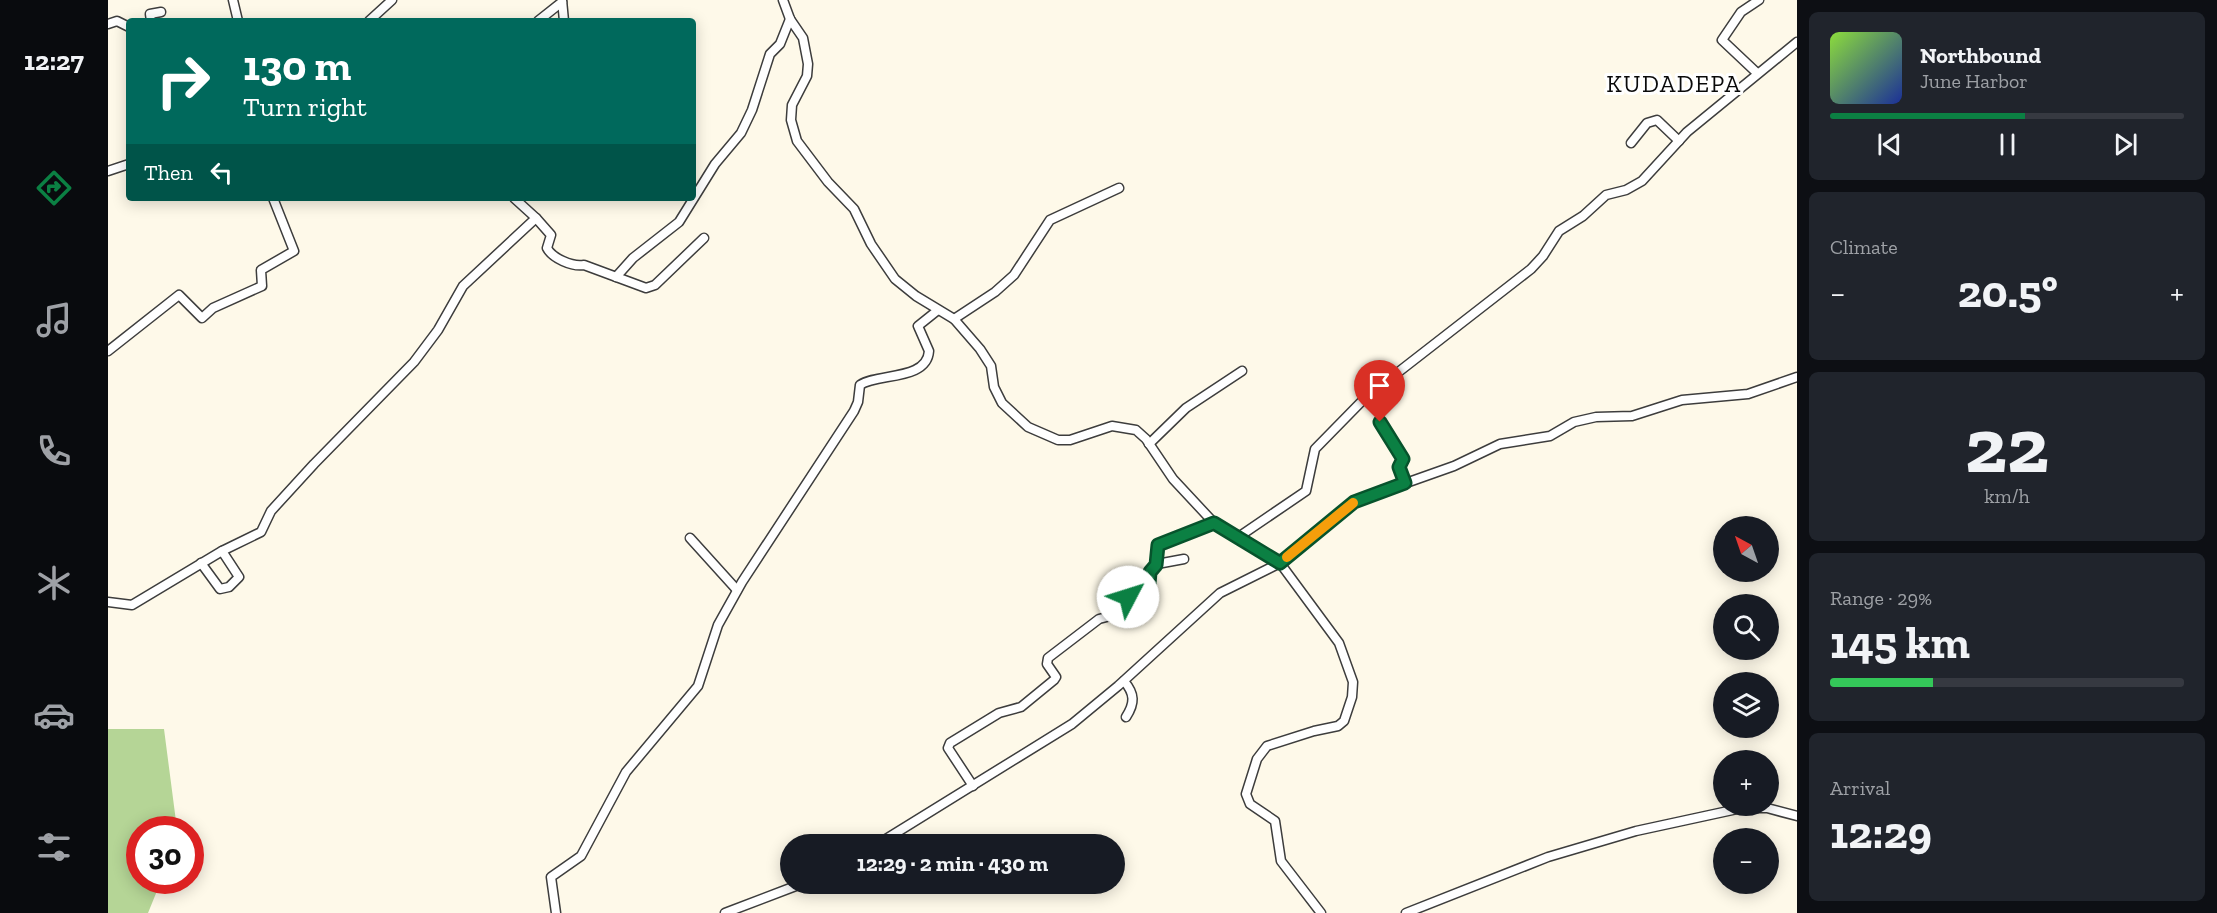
<!DOCTYPE html>
<meta charset="utf-8">
<style>
body{margin:0;font-family:"Zilla Slab",serif;background:#20242c;color:#f1f3f6;height:100vh;display:flex;flex-direction:column;font-size:22px;white-space:nowrap}
*{box-sizing:border-box;margin:0}
p{font-size:20px;color:#9ea1a6}
.icon{flex:none;width:33px;height:33px;fill:none;stroke:currentColor;stroke-width:2;stroke-linecap:round;stroke-linejoin:round}
.map{position:relative;flex:1;overflow:hidden}
.side{display:flex;flex-direction:column;gap:12px;padding:12px;background:#0d0f14;width:420px}
.side>*{flex:none}
.banner{position:absolute;left:18px;top:18px;width:570px;height:183px;border-radius:6px;box-shadow:0 3px 15px #0003;background:#00695c;color:#fff;overflow:hidden}
.needle{width:39px;rotate:320deg}
.tools{position:absolute;left:1605px;top:516px;display:grid;gap:12px}
.tools a{display:grid;place-items:center;width:66px;height:66px;border-radius:50%;background:#171b24;box-shadow:0 3px 15px #0003;font-size:30px}
.speed{position:absolute;left:18px;top:816px;display:flex;gap:12px;font-size:30px;font-weight:700;text-align:center}
.speed>*{display:grid;place-content:center;width:78px;height:78px;border-radius:50%;background:#171b24;box-shadow:0 3px 15px #0003;line-height:1}
.speed .limit{border:9px solid #d22;background:#fff;color:#111}
.pin{position:absolute;display:grid;place-items:center;width:51px;height:51px;color:#fff;margin:-62px -26px;border-radius:50% 50% 50% 0;rotate:-45deg;box-shadow:0 0 6px #0007}
.pin .icon{rotate:45deg}
.me{position:absolute;width:66px;margin:-33px;rotate:50deg;stroke-linejoin:round;filter:drop-shadow(0 0 4px #0008)}
.turn{display:flex;align-items:center;gap:21px;height:126px;padding:0 18px;font-size:27px}
.turn .icon{width:78px;height:78px;stroke-width:2.5}
.turn b{display:block;font-size:42px;line-height:51px}
.then{display:flex;align-items:center;height:57px;padding:0 18px;background:#0003;gap:12px;font-size:22px}
.big{font-size:45px;font-weight:700;line-height:1.1}
.side .tile{flex:1;display:flex;flex-direction:column;justify-content:center;gap:9px;min-width:0;padding:0 21px;border-radius:9px;background:#20242c}
.side .dial{align-items:center;gap:0}
.dial b{font-size:78px;line-height:1}
.song{display:flex;align-items:center;gap:18px}
.cover{width:72px;height:72px;border-radius:9px;background:linear-gradient(135deg,hsl(90 70% 55%),hsl(230 70% 35%))}
.played{height:6px;border-radius:3px;background:linear-gradient(90deg,#0b8043 55%,#363941 55%)}
.keys{display:flex;justify-content:space-around;direction:ltr}
.heat{display:flex;justify-content:space-between;align-items:center;font-size:33px;direction:ltr}
.charge{height:9px;border-radius:4px;background:linear-gradient(90deg,#34c759 29%,#363941 0)}
.trip{position:absolute;left:672px;top:834px;width:345px;height:60px;border-radius:30px;background:#171b24;box-shadow:0 3px 15px #0003;font-weight:700;line-height:60px;text-align:center}
main{display:flex;flex:1;min-height:0}
.tabs{display:flex;flex-direction:column;width:108px;justify-content:space-around;align-items:center;background:#090b0e;color:#9ea1a6}
.tabs .icon{width:42px;height:42px}
.tabs .current{color:#0b8043}
.tabs b{font-size:27px;color:#f1f3f6}
.map>svg:first-child{display:block}
</style>
<main>
<nav class="tabs">
<b>12:27</b>
<svg class="icon current" aria-label="directions" viewBox="0 0 24 24"><path d="M12 3l9 9-9 9-9-9zM9 14v-3h6M13 9l2 2-2 2"/></svg>
<svg class="icon" aria-label="music" viewBox="0 0 24 24"><path d="M9 18V5l10-2v13"/><circle cx="6" cy="18" r="3"/><circle cx="16" cy="16" r="3"/></svg>
<svg class="icon" aria-label="phone" viewBox="0 0 24 24"><path d="M5 4h4l2 5-3 2q2 4 5 5l2-3 5 2v4C11 20 4 13 5 4z"/></svg>
<svg class="icon" aria-label="climate" viewBox="0 0 24 24"><path d="M12 3v18M4 7l16 10M4 17L20 7"/></svg>
<svg class="icon" aria-label="car" viewBox="0 0 24 24"><path d="M5 17H2v-5l4-1 3-4h7l3 4 3 1v5h-3M9 17h6M6 11h13"/><circle cx="7" cy="17" r="2"/><circle cx="17" cy="17" r="2"/></svg>
<svg class="icon" aria-label="filters" viewBox="0 0 24 24"><path d="M4 7h16M4 17h16"/><circle cx="9" cy="7" r="2"/><circle cx="15" cy="17" r="2"/></svg>
</nav>
<div class="map">
<svg width="1689" height="913" viewBox="0 0 1689 913">
<rect width="100%" height="100%" fill="#fef9e9"/>
<path fill="#b5d596" d="M0,729H56L69,829L32,830V880L53,881L40,913H0Z"/>
<g fill="none" stroke-linecap="round" stroke-linejoin="round">
<defs>
<g id="minor">
<path d="M125,0L130,21"/>
<path d="M454,0L456,21"/>
<path d="M675,0L682,19L695,38L700,64L699,76L684,105L683,120L689,141L720,182L746,209L763,244L787,279L808,296L846,319L872,349L883,366L886,387L894,403L920,427L950,440H962L1004,426L1028,430L1038,439L1065,479L1106,523L1172,563L1231,643L1245,682L1244,697L1236,721L1230,726L1206,731L1159,746L1149,759L1138,794L1142,804L1167,821L1173,861L1213,913"/>
<path d="M43,21L42,14L53,12"/>
<path d="M261,21L284,0"/>
<path d="M430,21L454,2"/>
<path d="M0,24L9,21L21,27"/>
<path d="M1649,73L1614,40L1633,12L1651,0"/>
<path d="M1523,143L1539,123L1549,120L1571,141"/>
<path d="M0,171L21,164"/>
<path d="M428,218L443,235L439,248C444,258 464,267 476,265L538,288L547,285L596,238"/>
<path d="M508,277L525,258L571,222L607,164L633,133L644,110L662,54L672,44L682,19"/>
<path d="M846,319L887,292L906,275L942,220L1011,188"/>
<path d="M0,351L71,295L94,318L105,308L154,286L153,270L186,251L165,198"/>
<path d="M1272,422L1295,459L1291,467L1297,483"/>
<path d="M1041,444L1078,408L1134,371"/>
<path d="M582,538L629,590"/>
<path d="M1129,538L1198,491L1207,449L1257,398L1423,269L1435,256L1451,231L1475,216L1498,195L1518,190L1534,181L1579,132L1689,42"/>
<path d="M93,563L112,589L121,587L131,577L114,551"/>
<path d="M1049,564L1076,559"/>
<path d="M0,602L24,605L114,551L153,532L163,511L206,464L306,362L330,330L355,286L428,218L406,198"/>
<path d="M1016,681C1027,694 1027,703 1018,717"/>
<path d="M865,786L840,748L842,743L891,713L913,707L946,680L948,677L939,664L940,658L991,619L1010,614L1021,596L1040,585L1042,572L1049,565L1050,545L1106,523"/>
<path d="M770,844L964,724L1010,686L1112,593L1172,563L1250,500L1346,466L1392,444L1442,436L1466,422L1488,417L1524,416L1574,400L1640,394L1689,377"/>
<path d="M448,913L443,877L473,856L518,772L590,686L610,625L634,582L746,411L750,402L752,385C769,373 819,381 821,351L810,326L830,310"/>
<path d="M617,913L693,884"/>
<path d="M1298,913L1440,857L1528,831L1634,808H1659L1689,816"/>
</g>
</defs>
<use href="#minor" stroke="#3d3d3d" stroke-width="11"/>
<use href="#minor" stroke="#fff" stroke-width="8"/>
</g>
<g fill="none" stroke-linecap="round" stroke-linejoin="round">
<defs>
<path id="route" d="M1020,597L1041,584L1042,572L1048,565L1050,545L1106,523L1172,563L1246,502L1297,483L1291,467L1295,459L1272,422"/>
</defs>
<use href="#route" stroke="#07532c" stroke-width="15"/>
<use href="#route" stroke="#0b8043" stroke-width="10"/>
<path stroke="#f59e0b" stroke-width="10" d="M1179,557L1245,503"/>
</g>
<g text-anchor="middle" dominant-baseline="central" stroke-width="6" stroke-linejoin="round" paint-order="stroke">
<g font-size="24" letter-spacing="1.5" fill="#0a0a0a" stroke="#fff">
<text x="1566" y="83">KUDADEPA</text>
</g>
</g>
</svg>
<div class="tools">
<a><svg class="needle" viewBox="-14 -14 28 28"><path d="M0-13l5 13h-10z" fill="#e53935"/><path d="M0 13l5-13h-10z" fill="#9ea1a6"/></svg></a>
<a><svg class="icon" aria-label="search" viewBox="0 0 24 24"><circle cx="10" cy="10" r="6"/><path d="M15 15l6 6"/></svg></a>
<a><svg class="icon" aria-label="layers" viewBox="0 0 24 24"><path d="M12 4l9 5-9 5-9-5zM3 14l9 5 9-5"/></svg></a>
<a>+</a>
<a>−</a>
</div>
<div class="speed"><div class="limit">30</div></div>
<div class="pin" style="left:1272px;top:422px;background:#d93025"><svg class="icon" aria-label="arrive" viewBox="0 0 24 24"><path d="M6 21V4h12l-3 4 3 4H6"/></svg></div>
<svg class="me" style="left:1020px;top:597px" viewBox="-20 -20 40 40"><circle r="19" fill="#fff"/><path d="M0-13L10 11 0 6-10 11z" fill="#0b8043"/></svg>
<div class="trip">12:29 · 2 min · 430 m</div>
<div class="banner">
<div class="turn"><svg class="icon" aria-label="right" viewBox="0 0 24 24"><path d="M7 20v-9h11M14 6l5 5-5 5"/></svg><div><b>130 m</b>Turn right</div></div>
<div class="then">Then<svg class="icon" aria-label="left" viewBox="0 0 24 24"><path d="M17 20v-9H6M10 6l-5 5 5 5"/></svg></div>
</div>
</div>
<section class="side">
<div class="tile">
<div class="song"><i class="cover"></i><div><b>Northbound</b><p>June Harbor</p></div></div>
<div class="played"></div>
<div class="keys"><svg class="icon" aria-label="previous" viewBox="0 0 24 24"><path d="M18 5L8 12l10 7zM5 5v14"/></svg><svg class="icon" aria-label="pause" viewBox="0 0 24 24"><path d="M8 5v14M16 5v14"/></svg><svg class="icon" aria-label="next" viewBox="0 0 24 24"><path d="M6 5l10 7-10 7zM19 5v14"/></svg></div>
</div>
<div class="tile"><p>Climate</p>
<div class="heat"><a>−</a><b class="big">20.5°</b><a>+</a></div>
</div>
<div class="tile dial"><b>22</b><p>km/h</p></div>
<div class="tile"><p>Range · 29%</p><b class="big">145 km</b><div class="charge"></div></div>
<div class="tile"><p>Arrival</p><b class="big">12:29</b></div>
</section>
</main>
